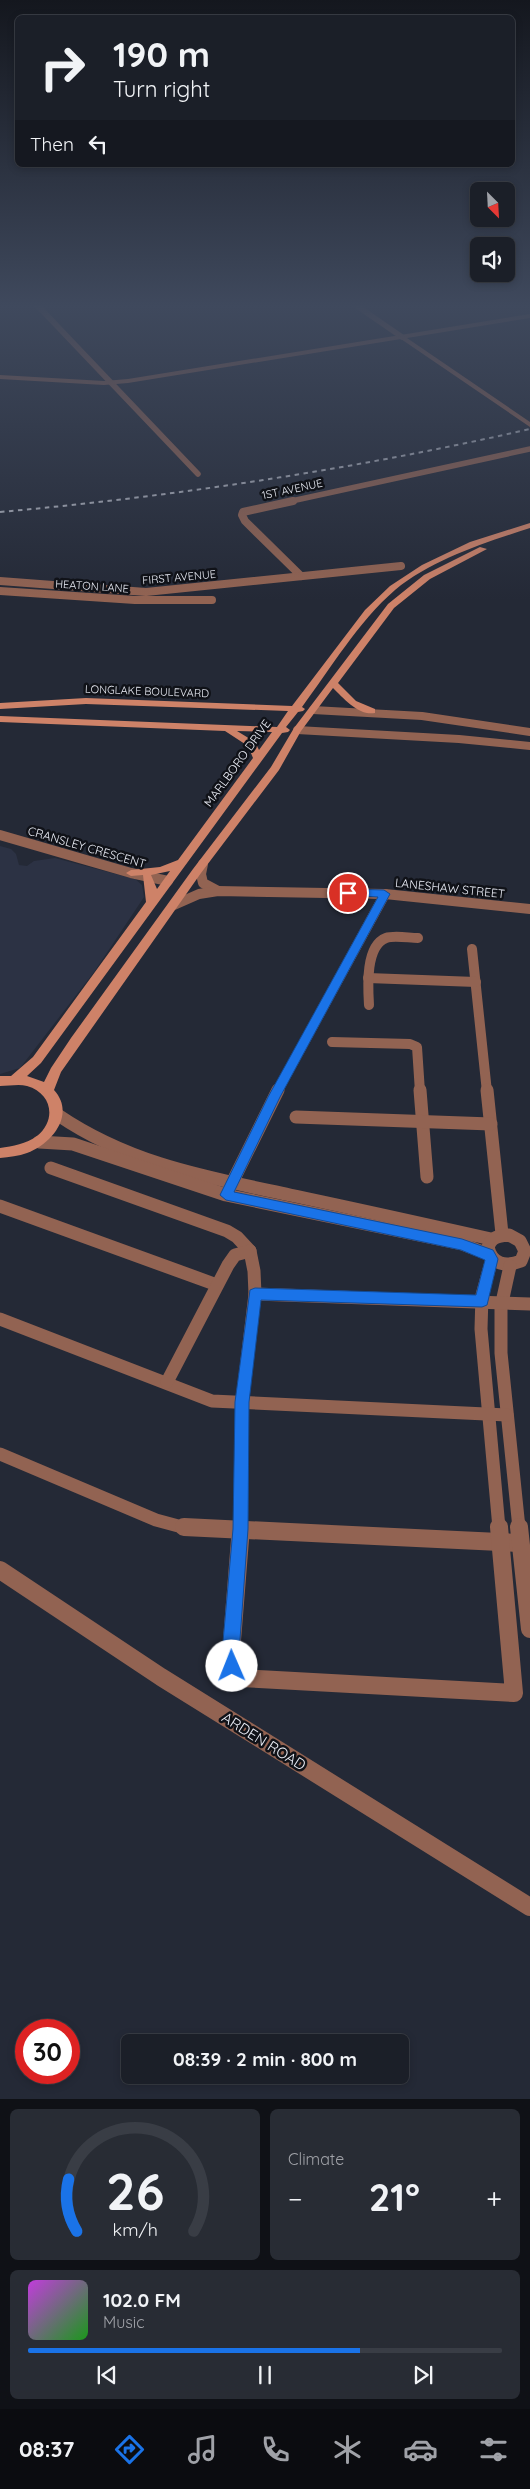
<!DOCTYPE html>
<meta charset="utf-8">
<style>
body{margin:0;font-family:Quicksand,sans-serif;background:#282c34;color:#f1f3f6;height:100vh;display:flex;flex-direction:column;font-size:19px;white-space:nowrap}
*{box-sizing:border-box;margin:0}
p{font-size:16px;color:#a0a2a8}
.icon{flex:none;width:28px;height:28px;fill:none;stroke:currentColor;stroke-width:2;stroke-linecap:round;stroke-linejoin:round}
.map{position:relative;height:2099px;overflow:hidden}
.drawer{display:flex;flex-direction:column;gap:10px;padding:10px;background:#0f1116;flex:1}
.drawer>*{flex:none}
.hud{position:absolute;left:15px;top:15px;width:500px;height:152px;border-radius:8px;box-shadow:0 2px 8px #0003,0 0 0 1px #393d45;background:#1b1f28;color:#f1f3f6;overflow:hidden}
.needle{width:32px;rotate:156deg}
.buttons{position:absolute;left:470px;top:182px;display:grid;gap:10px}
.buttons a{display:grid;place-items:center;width:45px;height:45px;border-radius:8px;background:#1b1f28;box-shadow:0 2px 8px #0003,0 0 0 1px #393d45;font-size:25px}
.speed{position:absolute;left:15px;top:2019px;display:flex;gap:10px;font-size:25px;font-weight:700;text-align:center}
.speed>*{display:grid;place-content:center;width:65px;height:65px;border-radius:50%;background:#1b1f28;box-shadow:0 2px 8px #0003,0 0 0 1px #393d45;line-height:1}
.speed .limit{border:8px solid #d22;background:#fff;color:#111}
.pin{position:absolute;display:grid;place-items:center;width:42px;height:42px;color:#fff;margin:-21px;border:2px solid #fff;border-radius:50%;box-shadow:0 1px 5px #0007}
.me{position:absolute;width:55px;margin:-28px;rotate:359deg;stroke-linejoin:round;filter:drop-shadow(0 0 4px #0008)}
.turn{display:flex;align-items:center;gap:18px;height:105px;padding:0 15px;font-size:22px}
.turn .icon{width:65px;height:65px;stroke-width:2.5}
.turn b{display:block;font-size:35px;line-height:42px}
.then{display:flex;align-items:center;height:48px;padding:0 15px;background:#0003;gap:10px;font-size:19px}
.big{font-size:38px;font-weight:700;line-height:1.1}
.drawer .tile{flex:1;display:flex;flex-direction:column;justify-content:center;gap:8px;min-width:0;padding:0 18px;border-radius:8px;background:#282c34}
.drawer .dial{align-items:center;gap:0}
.dial svg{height:130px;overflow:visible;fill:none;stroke:#393d45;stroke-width:7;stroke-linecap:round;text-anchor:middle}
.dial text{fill:#f1f3f6;stroke:none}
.song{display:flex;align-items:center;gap:15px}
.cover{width:60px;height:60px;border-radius:8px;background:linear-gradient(135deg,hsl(290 70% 55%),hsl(120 70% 35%))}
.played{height:5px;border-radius:2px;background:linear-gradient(90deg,#1a73e8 70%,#393d45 70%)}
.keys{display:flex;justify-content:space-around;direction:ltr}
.heat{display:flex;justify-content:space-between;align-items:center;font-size:28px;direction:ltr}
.drawer .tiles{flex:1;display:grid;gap:10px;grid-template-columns:1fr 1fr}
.tile:last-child{grid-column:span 2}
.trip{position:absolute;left:121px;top:2034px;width:288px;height:50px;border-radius:8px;background:#1b1f28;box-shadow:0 2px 8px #0003,0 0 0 1px #393d45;font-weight:700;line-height:50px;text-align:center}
.menu{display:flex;height:80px;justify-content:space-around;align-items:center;background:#0b0c10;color:#a0a2a8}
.menu .icon{width:35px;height:35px}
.menu .active{color:#1a73e8}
.menu b{font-size:22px;color:#f1f3f6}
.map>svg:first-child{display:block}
</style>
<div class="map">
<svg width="530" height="2099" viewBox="0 0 530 2099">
<rect width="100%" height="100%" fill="#242936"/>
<path fill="#2c3244" d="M0,846L11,849L16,854L19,865L27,866L34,861L55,858L135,879L142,885L144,897L94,972L20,1068L0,1074Z"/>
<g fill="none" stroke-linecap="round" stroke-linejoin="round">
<g stroke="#926352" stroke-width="5.5">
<path d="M38,306L198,474"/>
<path d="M357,306L402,337"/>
<path d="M287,502L530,449"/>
</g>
<g stroke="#926352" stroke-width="8">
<path d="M293,501L243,512L242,515L245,521L301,576"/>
<path d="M0,581L146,592L401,566"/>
<path d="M0,591L135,600H212"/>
<path d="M313,710L422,716L530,732"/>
<path d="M297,730L459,739L530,746"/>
</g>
<g stroke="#926352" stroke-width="10">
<path d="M0,835L131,873L168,881"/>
<path d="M203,864L201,874L203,883L218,891"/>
<path d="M174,905L199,894L218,891L385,894L530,909"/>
<path d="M472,949L487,1092"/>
<path d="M368,978L476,982"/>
<path d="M369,1005C368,988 365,946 386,938C394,935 409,938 418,938"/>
<path d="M332,1042L410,1044L417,1047L420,1092"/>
<path d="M277,1092L385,894"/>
</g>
<g stroke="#926352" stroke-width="13">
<path d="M420,1090L427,1177"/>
<path d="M487,1090L502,1234"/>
<path d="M58,1115C130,1164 206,1177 290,1195C357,1209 424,1224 491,1239"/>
<path d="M296,1117L491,1124"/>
<path d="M39,1142L73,1144L226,1195L462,1244L488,1254"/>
<path d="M51,1168L227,1231L237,1237L250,1251L254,1271L255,1294L242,1402L241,1528"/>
<path d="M229,1189L278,1090"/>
<path d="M0,1206L217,1285"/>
<path d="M509,1235L520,1241L525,1251L521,1261C506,1267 492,1265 488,1247C492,1236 499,1236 509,1235Z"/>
<path d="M492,1259L482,1295L481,1329L499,1528"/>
<path d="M510,1266L501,1307V1353L519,1528"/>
<path d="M255,1294L530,1304"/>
<path d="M0,1319L212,1401L507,1415"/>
<path d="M167,1382L228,1265L235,1255L250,1251"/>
<path d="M0,1454L156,1520L182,1527L210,1528"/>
</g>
<g stroke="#926352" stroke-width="18">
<path d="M184,1527L520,1543"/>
<path d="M241,1527L231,1653L235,1673L241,1678L514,1693L499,1527"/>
<path d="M519,1527L530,1629"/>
<path d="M0,1570L161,1677L530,1907"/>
</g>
<path fill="#926352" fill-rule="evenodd" d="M530,314V318L407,338L530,422V427L401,339L128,383L104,385L0,379V375L104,381L128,379Z"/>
<path fill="#ce8268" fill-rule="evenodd" d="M530,523V528C484,543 433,559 395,590C358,622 331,668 302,707L305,709L303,711L298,712L286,727L290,730L288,732L282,733L41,1063L27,1076L44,1082L51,1068L71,1038L193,869L271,767L294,728L388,604L424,575L480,547L487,549L430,579L394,608L338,683L356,701L375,709V713C359,716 344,699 333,688L301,731L279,770L201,873L61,1072L54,1090C76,1114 52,1144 27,1153C19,1156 9,1157 0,1158V1148C13,1146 26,1144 37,1136C57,1120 52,1093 27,1086C19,1084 9,1086 0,1086V1076H11L33,1057L146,902L143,875L131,876L126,873L131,870L160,867L178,860L253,758L248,746L225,731L0,722V716L277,727L288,711L86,704L0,709V703L86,698L292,706L365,610L390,586L422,565L470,542ZM237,731L272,732L259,750L255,742ZM170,871L157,889L151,875Z"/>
<path stroke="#aeb1bb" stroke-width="2" stroke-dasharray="4.5 4.5" stroke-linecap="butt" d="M0,512C179,496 355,469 530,429"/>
</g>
<linearGradient id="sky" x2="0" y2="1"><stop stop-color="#14171e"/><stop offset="0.51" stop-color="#3f495d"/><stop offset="1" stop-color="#3f495d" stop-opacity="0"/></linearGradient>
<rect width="530" height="600" fill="url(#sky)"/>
<path fill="#1a73e8" stroke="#114b97" d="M348,889L384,890L390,894L280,1097L234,1192L462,1239L493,1250L498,1259L488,1301L487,1305L482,1307L261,1300L249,1402L248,1529L239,1653L240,1666L238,1672L232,1675L226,1672L222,1653L233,1529L235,1402L250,1290L255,1288L476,1295L485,1260L461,1250L226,1200L220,1195L268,1097L378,897L344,895L343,893Z"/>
<g text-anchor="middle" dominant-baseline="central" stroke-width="5" stroke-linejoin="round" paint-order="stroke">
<g font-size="11" fill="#eaedf6" stroke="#101218">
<text transform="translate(292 489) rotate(-12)">1ST AVENUE</text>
<text transform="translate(179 577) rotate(-5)">FIRST AVENUE</text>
<text transform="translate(92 586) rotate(4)">HEATON LANE</text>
<text transform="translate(147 691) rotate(2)">LONGLAKE BOULEVARD</text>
</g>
<g font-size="12" fill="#eaedf6" stroke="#101218">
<text transform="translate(237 763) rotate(-54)">MARLBORO DRIVE</text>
<text transform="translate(87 847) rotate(16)">CRANSLEY CRESCENT</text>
<text transform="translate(450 888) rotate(6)">LANESHAW STREET</text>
</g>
<g font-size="15" fill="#eaedf6" stroke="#101218">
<text transform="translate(264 1741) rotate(32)">ARDEN ROAD</text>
</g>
</g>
</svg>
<div class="buttons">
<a><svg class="needle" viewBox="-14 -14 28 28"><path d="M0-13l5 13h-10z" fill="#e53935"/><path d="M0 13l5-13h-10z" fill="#a0a2a8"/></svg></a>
<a><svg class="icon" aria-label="sound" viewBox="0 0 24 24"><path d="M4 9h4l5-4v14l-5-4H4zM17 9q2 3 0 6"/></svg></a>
</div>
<div class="speed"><div class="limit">30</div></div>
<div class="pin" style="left:348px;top:893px;background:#d93025"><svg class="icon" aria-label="arrive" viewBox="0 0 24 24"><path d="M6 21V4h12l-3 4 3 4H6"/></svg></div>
<svg class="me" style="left:232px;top:1666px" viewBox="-20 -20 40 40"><circle r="19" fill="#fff"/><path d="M0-13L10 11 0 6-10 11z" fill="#1a73e8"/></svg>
<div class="trip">08:39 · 2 min · 800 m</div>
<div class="hud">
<div class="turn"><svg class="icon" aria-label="right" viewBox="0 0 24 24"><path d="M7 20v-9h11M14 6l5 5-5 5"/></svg><div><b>190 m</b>Turn right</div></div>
<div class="then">Then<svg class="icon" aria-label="left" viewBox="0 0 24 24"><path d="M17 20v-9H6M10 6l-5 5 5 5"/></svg></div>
</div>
</div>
<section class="drawer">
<div class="tiles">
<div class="tile dial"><svg viewBox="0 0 100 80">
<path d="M14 69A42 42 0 1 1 86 69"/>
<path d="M14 69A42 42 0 0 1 9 37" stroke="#1a73e8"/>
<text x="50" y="56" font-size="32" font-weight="700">26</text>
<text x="50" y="72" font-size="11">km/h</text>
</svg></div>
<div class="tile"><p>Climate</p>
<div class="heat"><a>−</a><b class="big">21°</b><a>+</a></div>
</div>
<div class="tile">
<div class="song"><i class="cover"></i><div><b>102.0 FM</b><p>Music</p></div></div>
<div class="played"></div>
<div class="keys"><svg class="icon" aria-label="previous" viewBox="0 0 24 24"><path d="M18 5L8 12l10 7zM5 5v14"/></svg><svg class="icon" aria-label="pause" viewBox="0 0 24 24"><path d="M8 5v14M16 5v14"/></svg><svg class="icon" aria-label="next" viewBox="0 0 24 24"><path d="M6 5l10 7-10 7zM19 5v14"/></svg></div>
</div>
</div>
</section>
<nav class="menu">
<b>08:37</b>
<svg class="icon active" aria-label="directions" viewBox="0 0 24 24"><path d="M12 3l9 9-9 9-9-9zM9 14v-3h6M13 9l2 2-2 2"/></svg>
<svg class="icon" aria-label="music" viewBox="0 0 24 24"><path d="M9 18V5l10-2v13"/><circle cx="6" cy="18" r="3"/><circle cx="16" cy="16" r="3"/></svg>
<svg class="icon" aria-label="phone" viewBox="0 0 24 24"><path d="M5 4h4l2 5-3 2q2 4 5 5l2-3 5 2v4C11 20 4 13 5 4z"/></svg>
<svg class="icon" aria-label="climate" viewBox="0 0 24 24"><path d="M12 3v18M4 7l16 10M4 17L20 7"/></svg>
<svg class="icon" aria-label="car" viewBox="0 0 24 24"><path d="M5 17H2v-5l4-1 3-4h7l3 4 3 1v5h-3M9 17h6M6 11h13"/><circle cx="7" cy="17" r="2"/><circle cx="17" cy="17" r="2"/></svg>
<svg class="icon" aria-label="filters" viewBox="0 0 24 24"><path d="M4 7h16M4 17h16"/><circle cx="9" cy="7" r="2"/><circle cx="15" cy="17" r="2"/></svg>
</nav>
